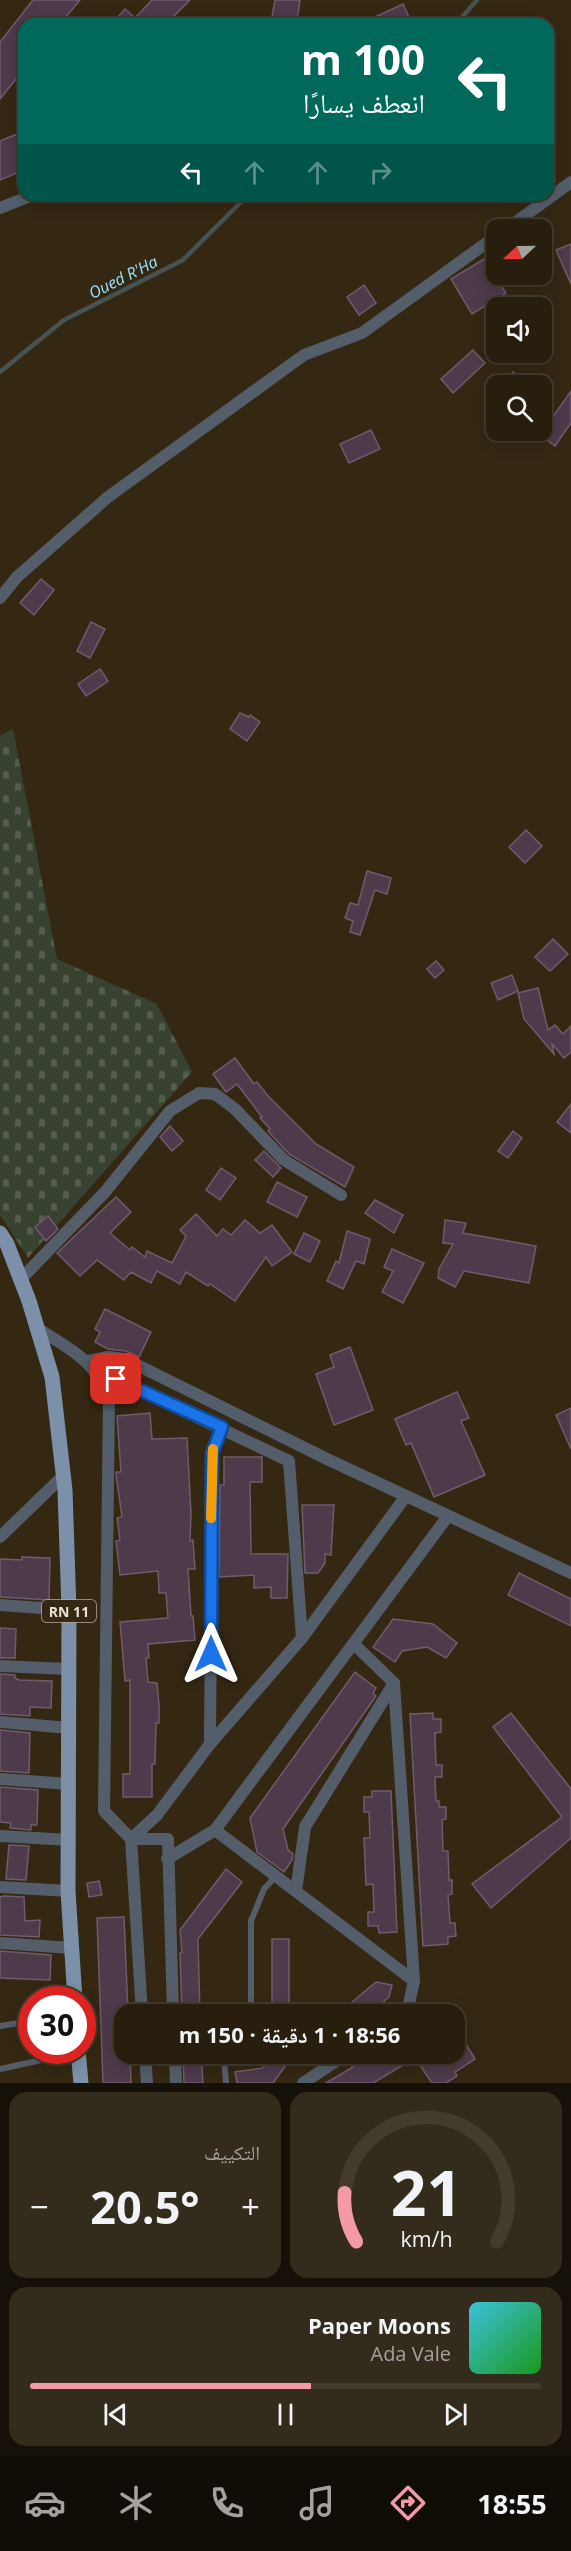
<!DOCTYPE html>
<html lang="ar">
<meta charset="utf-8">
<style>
body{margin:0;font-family:"Open Sans","Noto Naskh Arabic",sans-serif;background:#332b1c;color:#f1f3f6;direction:rtl;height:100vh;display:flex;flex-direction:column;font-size:22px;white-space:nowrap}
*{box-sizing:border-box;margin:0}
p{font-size:20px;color:#a4a29e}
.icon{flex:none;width:33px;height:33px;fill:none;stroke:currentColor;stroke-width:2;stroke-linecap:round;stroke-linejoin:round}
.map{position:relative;height:2083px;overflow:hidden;direction:ltr}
.details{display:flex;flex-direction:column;gap:9px;padding:9px;background:#151008;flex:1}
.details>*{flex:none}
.banner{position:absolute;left:18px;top:18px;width:536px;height:183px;border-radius:18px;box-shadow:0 3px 15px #0003,0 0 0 2px #433c2e;direction:rtl;background:#00695c;color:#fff;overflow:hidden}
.needle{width:39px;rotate:248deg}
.fabs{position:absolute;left:486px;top:219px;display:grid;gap:12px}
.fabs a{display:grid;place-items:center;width:66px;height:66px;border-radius:12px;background:#271e0e;box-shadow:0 3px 15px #0003,0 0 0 2px #433c2e;font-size:30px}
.speed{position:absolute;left:18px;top:1986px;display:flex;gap:12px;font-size:30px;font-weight:700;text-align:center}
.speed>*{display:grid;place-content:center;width:78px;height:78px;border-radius:50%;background:#271e0e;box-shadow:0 3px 15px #0003,0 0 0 2px #433c2e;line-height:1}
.speed .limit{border:9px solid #d22;background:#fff;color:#111}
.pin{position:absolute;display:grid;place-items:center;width:51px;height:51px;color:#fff;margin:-26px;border-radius:12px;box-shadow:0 3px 9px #0006}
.me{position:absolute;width:66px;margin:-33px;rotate:0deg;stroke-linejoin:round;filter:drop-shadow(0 0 4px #0008)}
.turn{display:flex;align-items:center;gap:21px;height:126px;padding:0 30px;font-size:27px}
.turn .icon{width:78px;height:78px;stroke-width:2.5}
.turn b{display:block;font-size:42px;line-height:51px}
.lanes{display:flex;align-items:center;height:57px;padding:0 30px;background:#0003;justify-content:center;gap:30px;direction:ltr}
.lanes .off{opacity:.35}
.big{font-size:45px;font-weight:700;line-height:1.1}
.details .widget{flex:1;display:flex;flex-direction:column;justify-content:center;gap:9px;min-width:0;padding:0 21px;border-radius:18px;background:#332b1c}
.details .dial{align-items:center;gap:0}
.dial svg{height:156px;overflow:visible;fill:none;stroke:#433c2e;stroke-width:7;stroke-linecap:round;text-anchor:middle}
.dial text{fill:#f1f3f6;stroke:none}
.song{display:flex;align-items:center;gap:18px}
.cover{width:72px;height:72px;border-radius:9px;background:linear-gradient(135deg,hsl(190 70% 55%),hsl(120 70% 35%))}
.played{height:6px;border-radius:3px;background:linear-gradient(90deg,#f49aa4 55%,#433c2e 55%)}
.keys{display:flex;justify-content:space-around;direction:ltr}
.heat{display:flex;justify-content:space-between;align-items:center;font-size:33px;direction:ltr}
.details .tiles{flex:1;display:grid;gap:9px;grid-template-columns:1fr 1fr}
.widget:last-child{grid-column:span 2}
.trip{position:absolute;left:114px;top:2004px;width:351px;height:60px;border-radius:18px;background:#271e0e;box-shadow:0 3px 15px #0003,0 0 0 2px #433c2e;font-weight:700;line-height:60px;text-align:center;direction:rtl}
.tabs{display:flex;height:96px;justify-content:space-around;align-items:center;background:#100c06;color:#a4a29e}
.tabs .icon{width:42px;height:42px}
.tabs .active{color:#f49aa4}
.tabs b{font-size:27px;color:#f1f3f6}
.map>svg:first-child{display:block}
</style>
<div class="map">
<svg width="571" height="2083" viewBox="0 0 571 2083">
<defs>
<pattern id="cemetery-stones" width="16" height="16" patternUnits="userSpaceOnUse" patternTransform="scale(1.5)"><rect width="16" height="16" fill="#374230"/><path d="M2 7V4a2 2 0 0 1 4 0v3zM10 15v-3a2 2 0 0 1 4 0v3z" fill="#545d4d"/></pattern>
</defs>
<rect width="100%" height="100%" fill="#342813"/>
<path fill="url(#cemetery-stones)" d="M13,729L57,959L157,1004L192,1072L28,1258L0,1215V736Z"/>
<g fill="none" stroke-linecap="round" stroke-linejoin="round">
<g stroke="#475252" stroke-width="4.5">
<path d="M456,24L477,0"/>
<path d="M0,372L64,320L183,260L248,195"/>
</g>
</g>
<g fill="#4d3a4b" stroke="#705b6d" stroke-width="1.5">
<path d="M33,0H80L60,24H24V69L0,99V42Z"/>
<path d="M152,0H190L166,24H112L125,9L135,18Z"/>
<path d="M275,0H300L297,21L272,17Z"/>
<path d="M403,4L412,24H360Z"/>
<path d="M17,134L24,151V170L0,180V141Z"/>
<path d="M571,244V284L556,250Z"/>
<path d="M484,259L506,293L472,314L451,279Z"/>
<path d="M364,285L376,303L359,315L347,297Z"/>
<path d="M473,350L485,363L453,393L441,379Z"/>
<path d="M513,372L527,386H499Z"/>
<path d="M571,391V423L555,446L540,435Z"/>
<path d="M371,430L380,449L349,463L340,444Z"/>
<path d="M41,579L54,590L34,615L20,603Z"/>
<path d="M91,622L105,629L90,658L77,651Z"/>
<path d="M100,669L108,681L86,696L78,684Z"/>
<path d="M240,713L249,717L250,715L260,722L247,741L230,729Z"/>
<path d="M526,830L542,846L525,863L509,847Z"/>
<path d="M367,871L391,878L387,894L375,890L360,935L350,932L353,921L345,918L350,903L358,905Z"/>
<path d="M553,939L568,954L550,971L535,957Z"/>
<path d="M436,961L444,970L435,978L427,969Z"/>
<path d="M512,975L518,991L498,1000L491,983Z"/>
<path d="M538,988L548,1030L555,1025L563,1034L571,1026V1052L564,1058L552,1044L554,1054L524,1019L518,993Z"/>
<path d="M235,1058L254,1084L257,1082L268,1096L316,1144L354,1167L345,1187L289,1154L268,1131L270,1129L260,1118L262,1117L237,1084L226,1092L213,1074Z"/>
<path d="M571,1104V1133L557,1122Z"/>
<path d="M170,1126L183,1141L172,1151L160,1137Z"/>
<path d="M513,1131L522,1138L508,1158L498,1151Z"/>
<path d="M264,1151L281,1168L273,1177L255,1160Z"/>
<path d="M221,1168L236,1178L220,1200L206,1190Z"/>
<path d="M277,1182L307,1197L297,1217L267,1202Z"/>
<path d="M116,1197L131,1212L110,1233L130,1250L132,1247L145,1257L147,1251L172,1263L186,1236L180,1230L196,1214L217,1236L223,1229L231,1235L245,1220L260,1233L272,1225L292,1252L272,1266L266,1257L235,1301L210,1284L208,1286L186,1272L180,1284L157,1271L151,1283L131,1272L124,1280L97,1260L80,1276L57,1253Z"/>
<path d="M375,1200L403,1215L394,1233L365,1213Z"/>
<path d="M48,1216L58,1229L46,1241L35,1227Z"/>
<path d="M445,1220L466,1223L463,1233L536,1246L529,1283L464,1271L455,1287L438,1278L439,1269L453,1244L443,1243Z"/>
<path d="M347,1231L370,1239L364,1264L356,1261L343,1289L327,1281L336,1261L339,1263Z"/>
<path d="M304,1233L320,1241L310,1262L294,1254Z"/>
<path d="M392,1249L424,1263L403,1303L382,1292L393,1271L384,1267Z"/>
<path d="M105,1309L151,1332L139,1357L126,1351L108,1349L95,1342L100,1332L95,1329Z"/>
<path d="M350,1347L373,1410L334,1425L316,1374L334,1367L330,1355Z"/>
<path d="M457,1392L469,1418L461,1421L485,1475L434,1497L411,1443L406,1445L395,1419Z"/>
<path d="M571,1408V1449L556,1415Z"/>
<path d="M150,1413L152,1439L187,1438L191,1514L190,1541L193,1540L195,1569H188L191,1616H193L195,1640L148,1644L149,1658H146L148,1682L157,1683L159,1705V1723H156L155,1764H152V1797H123V1774H130V1680L125,1681L120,1622L168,1618L166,1593H159L158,1571L120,1575L116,1541L120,1540L117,1518L122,1517L116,1475V1472H121L117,1416Z"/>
<path d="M224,1457H262V1482H250L251,1554H288L287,1598H271V1587L254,1588V1575L219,1577L220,1485H224Z"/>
<path d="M302,1505H334L331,1555L325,1554V1563L318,1573H305Z"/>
<path d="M22,1557L50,1558L49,1600L0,1597V1559L22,1560Z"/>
<path d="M519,1573L571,1599V1626L508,1595Z"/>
<path d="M393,1619L433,1624L457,1643L446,1658L427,1647L402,1651L395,1662L373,1647Z"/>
<path d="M0,1628L16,1629L15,1658H0Z"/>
<path d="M355,1672L376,1688L373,1693L376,1696L283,1829L288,1850L293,1854L292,1860L284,1872L257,1852L250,1818Z"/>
<path d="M0,1674L15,1675V1678L19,1680L52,1681L51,1708L30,1707V1716L0,1714Z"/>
<path d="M433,1713V1719H441V1732L435,1733L436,1765H442V1777H435L436,1801H439V1807H446V1819L442,1820L443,1851H448L449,1880H452V1894L448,1895L450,1923H455L456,1936L448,1937V1944L423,1946L410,1714Z"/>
<path d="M511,1713L571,1789V1838L491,1908L472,1884L562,1817L493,1727Z"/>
<path d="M0,1730L30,1733L29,1773L0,1771Z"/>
<path d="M0,1787L38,1790L37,1825H31V1830L10,1828L11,1823L0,1822Z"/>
<path d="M372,1791H391L397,1932L379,1933L378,1926H368V1912H374L373,1884L366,1885L364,1838H370L369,1812H364V1797H372Z"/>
<path d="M9,1845L29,1846L26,1880L6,1879Z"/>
<path d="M226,1869L242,1882L198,1939L200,2014H182L180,1953H182L180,1930Z"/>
<path d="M99,1881L102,1895L89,1897L87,1883Z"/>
<path d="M4,1896L24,1897L25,1921L40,1920L39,1937L0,1935V1897Z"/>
<path d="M124,1917L128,2014H124V2054H130L131,2083H103L97,1918Z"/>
<rect x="272" y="1939" width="17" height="75"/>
<path d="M0,1951L51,1955L50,1980L0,1978Z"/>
<path d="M376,1982L392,1985L389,1997L369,2014H338Z"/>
<path d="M464,2041L475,2059L455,2072L457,2076L446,2083H432L415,2058L373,2083H326L353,2067L351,2065L367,2054H454V2047Z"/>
<path d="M183,2054H201L203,2083H184Z"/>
<path d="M272,2054H294L273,2083H237L235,2072L263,2068Z"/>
</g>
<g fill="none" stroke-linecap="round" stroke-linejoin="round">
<g stroke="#545e6a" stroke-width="6">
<path d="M251,2014V1921L264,1889L276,1876"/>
<path d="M0,2026L32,2021"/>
<path d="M0,2069L78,2052"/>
<path d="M226,2083L224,2057L230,2054"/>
</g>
<g stroke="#545e6a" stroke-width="12">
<path d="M0,208L33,195"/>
<path d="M505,230L571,182"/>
<path d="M0,598L17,577L108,497L304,355L362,333L496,236"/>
<path d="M21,1279L105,1192L170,1111L199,1093L215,1094L235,1109L284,1160L341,1195"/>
<path d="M37,1328C71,1350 95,1359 109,1400L104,1811L131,1839L157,1815L210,1744L302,1638L406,1496"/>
<path d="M88,1361L108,1357L125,1359L329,1460L571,1573"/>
<path d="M104,1384L116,1379L289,1461L302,1638"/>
<path d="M0,1537L63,1476"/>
<path d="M0,1605L69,1610"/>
<path d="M354,1644L394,1683L414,1981"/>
<path d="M0,1666L68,1669"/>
<path d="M0,1722L69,1728"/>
<path d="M210,1744L212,1453L222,1427"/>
<path d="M0,1779L69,1784"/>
<path d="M215,1830L414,1981L407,2013L404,2014"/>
<path d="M0,1836L69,1840"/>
<path d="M167,1859L215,1830L448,1516"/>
<path d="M0,1887L68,1891"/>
<path d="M296,1891L305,1827L394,1683"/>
<path d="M0,1943L71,1948"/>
<path d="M142,2014L131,1839H168L173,2014"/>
<path d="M145,2054L147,2083"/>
<path d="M175,2054L176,2083"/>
<path d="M303,2083L347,2054"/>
</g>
<g stroke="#7c91a9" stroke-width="15">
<path d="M0,1233L7,1244L29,1301L52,1377L65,1490L69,1610L68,1891L75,2000"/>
<path d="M78,2050L81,2083"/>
</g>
</g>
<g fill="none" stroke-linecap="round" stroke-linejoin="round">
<defs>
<path id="route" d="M116,1379L222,1427L212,1453L211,1654"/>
</defs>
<use href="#route" stroke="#114b97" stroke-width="15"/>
<use href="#route" stroke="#1a73e8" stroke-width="10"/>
<path stroke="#f59e0b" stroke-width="10" d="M211,1518L213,1449"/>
</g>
<g text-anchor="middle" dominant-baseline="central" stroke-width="6" stroke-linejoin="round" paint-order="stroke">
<rect fill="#342813" stroke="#b3aa9a" stroke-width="1.5" x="42" y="1600" width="54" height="22" rx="4.5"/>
<g font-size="14" font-weight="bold" fill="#e9e1d4">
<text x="69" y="1611">RN 11</text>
</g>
<g font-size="16" font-style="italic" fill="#9ae1fe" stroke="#342813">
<text transform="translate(123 277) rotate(-27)">Oued R'Ha</text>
</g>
</g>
</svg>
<div class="fabs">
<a><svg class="needle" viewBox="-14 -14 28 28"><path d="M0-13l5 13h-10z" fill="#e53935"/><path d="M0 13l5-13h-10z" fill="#a4a29e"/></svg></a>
<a><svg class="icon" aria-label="sound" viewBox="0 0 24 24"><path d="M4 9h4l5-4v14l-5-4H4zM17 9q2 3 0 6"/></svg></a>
<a><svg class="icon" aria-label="search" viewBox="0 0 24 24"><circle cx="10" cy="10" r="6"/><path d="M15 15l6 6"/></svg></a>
</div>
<div class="speed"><div class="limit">30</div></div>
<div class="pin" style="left:116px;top:1379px;background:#d93025"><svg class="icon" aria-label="arrive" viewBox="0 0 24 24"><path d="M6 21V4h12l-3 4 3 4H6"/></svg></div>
<svg class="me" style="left:211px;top:1654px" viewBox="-20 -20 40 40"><path d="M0-17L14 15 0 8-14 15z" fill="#1a73e8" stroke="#fff" stroke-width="4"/></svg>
<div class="trip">18:56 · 1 دقيقة · 150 m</div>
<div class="banner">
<div class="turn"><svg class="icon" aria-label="left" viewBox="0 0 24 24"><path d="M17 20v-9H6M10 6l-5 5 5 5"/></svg><div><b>100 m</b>انعطف يسارًا</div></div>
<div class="lanes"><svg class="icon" aria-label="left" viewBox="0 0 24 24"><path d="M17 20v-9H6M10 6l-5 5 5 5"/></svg><svg class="icon off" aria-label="ahead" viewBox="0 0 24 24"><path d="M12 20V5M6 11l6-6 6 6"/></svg><svg class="icon off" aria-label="ahead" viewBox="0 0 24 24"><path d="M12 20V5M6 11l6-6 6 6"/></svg><svg class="icon off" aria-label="right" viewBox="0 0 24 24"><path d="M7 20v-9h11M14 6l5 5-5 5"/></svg></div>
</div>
</div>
<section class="details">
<div class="tiles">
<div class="widget dial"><svg viewBox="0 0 100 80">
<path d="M14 69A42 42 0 1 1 86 69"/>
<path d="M14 69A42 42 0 0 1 8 44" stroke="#f49aa4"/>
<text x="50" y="56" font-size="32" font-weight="700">21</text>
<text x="50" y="72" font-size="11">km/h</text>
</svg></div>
<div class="widget"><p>التكييف</p>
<div class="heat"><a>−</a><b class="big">20.5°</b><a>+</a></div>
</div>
<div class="widget">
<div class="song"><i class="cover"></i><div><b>Paper Moons</b><p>Ada Vale</p></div></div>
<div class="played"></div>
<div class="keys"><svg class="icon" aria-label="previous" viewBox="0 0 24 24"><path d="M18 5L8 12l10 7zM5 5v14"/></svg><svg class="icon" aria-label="pause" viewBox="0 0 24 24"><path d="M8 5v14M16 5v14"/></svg><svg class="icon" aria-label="next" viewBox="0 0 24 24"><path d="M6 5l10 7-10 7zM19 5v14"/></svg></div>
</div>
</div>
</section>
<nav class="tabs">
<b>18:55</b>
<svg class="icon active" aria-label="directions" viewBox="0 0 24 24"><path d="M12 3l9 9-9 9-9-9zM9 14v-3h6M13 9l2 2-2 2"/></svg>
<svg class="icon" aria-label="music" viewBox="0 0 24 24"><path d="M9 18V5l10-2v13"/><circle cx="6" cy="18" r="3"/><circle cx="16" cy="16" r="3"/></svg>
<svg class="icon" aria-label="phone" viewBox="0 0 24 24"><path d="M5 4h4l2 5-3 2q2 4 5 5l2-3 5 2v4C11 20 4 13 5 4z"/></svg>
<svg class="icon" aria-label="climate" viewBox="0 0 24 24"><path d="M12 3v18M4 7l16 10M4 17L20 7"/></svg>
<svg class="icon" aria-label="car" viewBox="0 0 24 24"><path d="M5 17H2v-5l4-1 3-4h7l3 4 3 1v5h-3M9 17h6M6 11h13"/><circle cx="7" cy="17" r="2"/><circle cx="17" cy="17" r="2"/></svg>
</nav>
